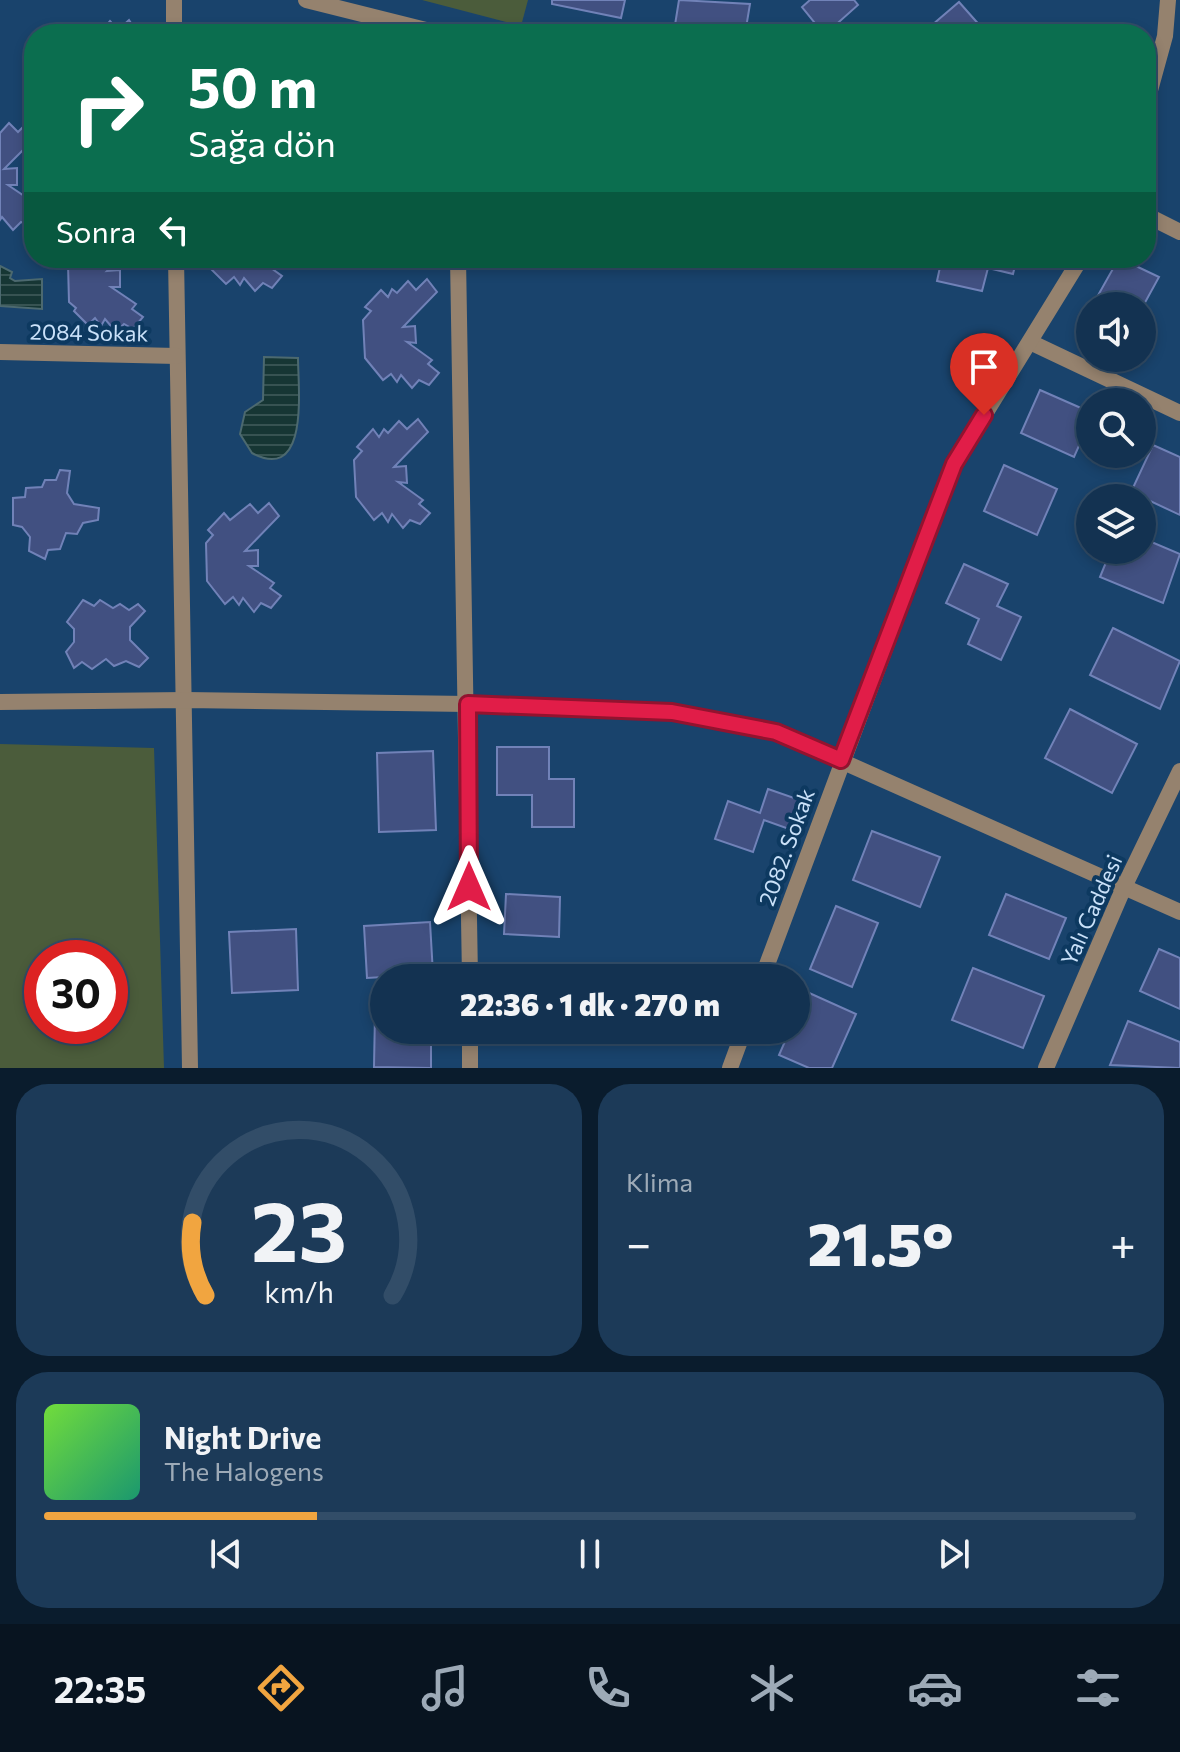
<!DOCTYPE html>
<html lang="tr">
<meta charset="utf-8">
<style>
body{margin:0;font-family:Commissioner,sans-serif;background:#1c3a58;color:#f1f3f6;height:100vh;display:flex;flex-direction:column;font-size:30px;white-space:nowrap}
*{box-sizing:border-box;margin:0}
p{font-size:26px;color:#9daab7}
.icon{flex:none;width:44px;height:44px;fill:none;stroke:currentColor;stroke-width:2;stroke-linecap:round;stroke-linejoin:round}
.map{position:relative;height:1068px;overflow:hidden}
.panel{display:flex;flex-direction:column;gap:16px;padding:16px;background:#0a1c2d;flex:1}
.panel>*{flex:none}
.banner{position:absolute;left:24px;top:24px;width:1132px;height:244px;border-radius:32px;box-shadow:0 4px 12px #0003,0 0 0 2px #324d68;background:#0b6e4f;color:#fff;overflow:hidden}
.controls{position:absolute;left:1076px;top:292px;display:grid;gap:16px}
.controls a{display:grid;place-items:center;width:80px;height:80px;border-radius:50%;background:#133251;box-shadow:0 4px 12px #0003,0 0 0 2px #324d68;font-size:40px}
.speed{position:absolute;left:24px;top:940px;display:flex;gap:16px;font-size:40px;font-weight:700;text-align:center}
.speed>*{display:grid;place-content:center;width:104px;height:104px;border-radius:50%;background:#133251;box-shadow:0 4px 12px #0003,0 0 0 2px #324d68;line-height:1}
.speed .limit{border:12px solid #d22;background:#fff;color:#111}
.pin{position:absolute;display:grid;place-items:center;width:68px;height:68px;color:#fff;margin:-82px -34px;border-radius:50% 50% 50% 0;rotate:-45deg;box-shadow:0 0 8px #0007}
.pin .icon{rotate:45deg}
.me{position:absolute;width:88px;margin:-44px;rotate:0deg;stroke-linejoin:round;filter:drop-shadow(0 0 6px #0008)}
.turn{display:flex;align-items:center;gap:28px;height:168px;padding:0 32px;font-size:36px}
.turn .icon{width:104px;height:104px;stroke-width:2.5}
.turn b{display:block;font-size:56px;line-height:68px}
.then{display:flex;align-items:center;height:76px;padding:0 32px;background:#0003;gap:16px;font-size:30px}
.big{font-size:60px;font-weight:800;line-height:1.1}
.panel .card{flex:1;display:flex;flex-direction:column;justify-content:center;gap:12px;min-width:0;padding:0 28px;border-radius:32px;background:#1c3a58}
.panel .dial{align-items:center;gap:0}
.dial svg{height:208px;overflow:visible;fill:none;stroke:#324d68;stroke-width:7;stroke-linecap:round;text-anchor:middle}
.dial text{fill:#f1f3f6;stroke:none}
.song{display:flex;align-items:center;gap:24px}
.cover{width:96px;height:96px;border-radius:12px;background:linear-gradient(135deg,hsl(100 70% 55%),hsl(160 70% 35%))}
.played{height:8px;border-radius:4px;background:linear-gradient(90deg,#f1a540 25%,#324d68 25%)}
.keys{display:flex;justify-content:space-around;direction:ltr}
.heat{display:flex;justify-content:space-between;align-items:center;font-size:44px;direction:ltr}
.panel .tiles{flex:1;display:grid;gap:16px;grid-template-columns:1fr 1fr}
.card:last-child{grid-column:span 2}
.trip{position:absolute;left:370px;top:964px;width:440px;height:80px;border-radius:40px;background:#133251;box-shadow:0 4px 12px #0003,0 0 0 2px #324d68;font-weight:800;line-height:80px;text-align:center}
.dock{display:flex;height:128px;justify-content:space-around;align-items:center;background:#081420;color:#9daab7}
.dock .icon{width:56px;height:56px}
.dock .selected{color:#f1a540}
.dock b{font-size:36px;color:#f1f3f6}
.map>svg:first-child{display:block}
</style>
<div class="map">
<svg width="1180" height="1068" viewBox="0 0 1180 1068">
<defs>
<pattern id="water-rules" width="6" height="5" patternUnits="userSpaceOnUse" patternTransform="scale(2)"><rect width="6" height="5" fill="#163634"/><path d="M0 2.5h6" fill="none" stroke="#375352"/></pattern>
</defs>
<rect width="100%" height="100%" fill="#19436c"/>
<g fill="#4b5c3b" fill-rule="evenodd">
<path d="M422,0H528L521,26Z"/>
<path d="M0,744L154,748L164,1068H0ZM42,958H110V1026H42Z"/>
</g>
<g fill="url(#water-rules)" stroke="#4c696f" stroke-width="2">
<path d="M0,266L12,272L10,278L15,281L42,279V309L0,306Z"/>
<path d="M264,357L298,358C298,387 310,484 252,453L240,434L245,412L263,400Z"/>
</g>
<g fill="#415081" stroke="#7182b8" stroke-width="2">
<path d="M552,0H625L621,18L552,4Z"/>
<path d="M679,0L750,4L745,34L674,31Z"/>
<path d="M810,0H854L858,5L831,29L836,34H810L818,27L802,7Z"/>
<path d="M959,2L982,28L975,34H928L925,31Z"/>
<path d="M129,20L138,34H92L94,30L99,34L110,21L118,30Z"/>
<path d="M28,122L34,129V139L4,169L17,168V185H8L33,202L29,207L34,210V222L30,227L21,222L13,230L2,217L0,220V133L9,123L18,132Z"/>
<path d="M73,258H120L107,271L120,270V287H111L136,304L132,309L143,317L133,329L124,324L116,332L105,319L101,326L95,318L88,325L74,311L76,308L69,302L68,264Z"/>
<path d="M208,258H267L275,263L271,268L282,276L272,288L263,283L255,291L244,278L240,285L234,277L226,284L212,270L215,267Z"/>
<path d="M942,258H1017L1013,274L988,268L982,291L937,281Z"/>
<path d="M1119,258L1159,277L1142,308L1092,306Z"/>
<path d="M427,279L437,292L403,327L415,326L416,343L407,342L432,360L428,364L439,373L429,385L419,380L412,388L401,375L397,382L391,374L383,380L365,358L363,320L371,311L365,307L381,290L388,297L392,289L397,293L408,281L416,290Z"/>
<path d="M1040,390L1090,412V421L1074,457L1021,433Z"/>
<path d="M418,419L428,432L394,467L406,466L407,483L398,482L423,500L419,504L430,513L420,524L410,520L403,528L392,514L388,522L382,513L374,520L356,497L354,460L362,451L357,447L373,429L379,437L384,429L388,433L399,421L407,429Z"/>
<path d="M1153,445L1180,457V515L1131,492Z"/>
<path d="M1004,465L1057,489L1037,535L984,511Z"/>
<path d="M60,470L70,471L67,493L74,504L99,508L98,520L83,523L77,534L66,533L60,549L48,550L45,559L29,551L30,537L22,527L13,525V498L25,497L26,488L42,487L45,480H56Z"/>
<path d="M269,503L279,516L245,551L258,550V566H249L274,583L270,588L281,596L271,608L261,603L254,612L243,598L239,605L233,597L225,604L207,581L206,543L213,535L208,530L224,513L230,520L250,504L258,513Z"/>
<path d="M1142,538L1180,554L1163,603L1100,577L1111,550H1142Z"/>
<path d="M964,564L1008,584L997,606L1021,617L1001,660L968,644L979,619L946,603Z"/>
<path d="M83,600L94,606L100,600L113,608L120,604L129,610L138,604L145,611L130,627V640L148,658L139,667L126,661L114,666L106,659L92,669L82,662L74,668L66,652L74,642V629L67,622Z"/>
<path d="M1113,628L1180,661L1160,709L1090,675Z"/>
<path d="M1070,709L1137,744L1112,793L1045,758Z"/>
<path d="M497,747H549V779H574V827H532V795H497Z"/>
<path d="M433,751L436,830L379,832L377,753Z"/>
<path d="M768,789L800,800L789,829L764,820L753,852L715,839L728,801L760,813Z"/>
<path d="M872,831L940,857L920,907L853,880Z"/>
<path d="M506,894L560,897L559,937L504,934Z"/>
<path d="M1006,894L1066,918L1049,959L989,935Z"/>
<path d="M836,906L878,923L852,987L810,969Z"/>
<path d="M430,922L433,974L367,978L364,926Z"/>
<path d="M296,929L298,990L232,993L229,932Z"/>
<path d="M1159,949L1180,958V1009L1140,991Z"/>
<path d="M973,968L1044,996L1023,1048L952,1020Z"/>
<path d="M807,992L856,1014L832,1068H809L779,1055L790,1030H796V1016Z"/>
<path d="M375,1013H384V1030H431V1068L374,1067Z"/>
<path d="M1128,1021L1180,1042V1068L1110,1065Z"/>
<path d="M684,1030H714L712,1038Z"/>
</g>
<g fill="none" stroke-linecap="round" stroke-linejoin="round">
<g stroke="#95826e" stroke-width="16">
<path d="M174,0V34"/>
<path d="M1146,105L1165,36L1168,0"/>
<path d="M176,258L190,1068"/>
<path d="M458,258L470,978"/>
<path d="M1030,342L1180,413"/>
<path d="M0,352L177,356"/>
<path d="M0,702L186,700L468,704L672,712L776,732L1180,912"/>
<path d="M762,978L954,464L1081,258"/>
<path d="M470,1030V1068"/>
<path d="M730,1068L744,1030"/>
<path d="M1046,1068L1124,887L1180,771"/>
</g>
<g stroke="#95826e" stroke-width="16">
<path d="M306,0L442,34"/>
<path d="M1146,215L1180,232"/>
</g>
</g>
<g fill="none" stroke-linecap="round" stroke-linejoin="round">
<defs>
<path id="route" d="M469,887L468,704L672,712L776,732L841,760L954,464L984,415"/>
</defs>
<use href="#route" stroke="#92132f" stroke-width="20"/>
<use href="#route" stroke="#e11d48" stroke-width="14"/>
</g>
<g text-anchor="middle" dominant-baseline="central" stroke-width="8" stroke-linejoin="round" paint-order="stroke">
<g font-size="22" fill="#cae1f9" stroke="#0d3960">
<text transform="translate(89 332) rotate(1)">2084 Sokak</text>
<text transform="translate(786 847) rotate(-70)">2082. Sokak</text>
<text transform="translate(1091 910) rotate(-66)">Yalı Caddesi</text>
</g>
</g>
</svg>
<div class="controls">
<a><svg class="icon" aria-label="sound" viewBox="0 0 24 24"><path d="M4 9h4l5-4v14l-5-4H4zM17 9q2 3 0 6"/></svg></a>
<a><svg class="icon" aria-label="search" viewBox="0 0 24 24"><circle cx="10" cy="10" r="6"/><path d="M15 15l6 6"/></svg></a>
<a><svg class="icon" aria-label="layers" viewBox="0 0 24 24"><path d="M12 4l9 5-9 5-9-5zM3 14l9 5 9-5"/></svg></a>
</div>
<div class="speed"><div class="limit">30</div></div>
<div class="pin" style="left:984px;top:415px;background:#d93025"><svg class="icon" aria-label="arrive" viewBox="0 0 24 24"><path d="M6 21V4h12l-3 4 3 4H6"/></svg></div>
<svg class="me" style="left:469px;top:887px" viewBox="-20 -20 40 40"><path d="M0-17L14 15 0 8-14 15z" fill="#e11d48" stroke="#fff" stroke-width="4"/></svg>
<div class="trip">22:36 · 1 dk · 270 m</div>
<div class="banner">
<div class="turn"><svg class="icon" aria-label="right" viewBox="0 0 24 24"><path d="M7 20v-9h11M14 6l5 5-5 5"/></svg><div><b>50 m</b>Sağa dön</div></div>
<div class="then">Sonra<svg class="icon" aria-label="left" viewBox="0 0 24 24"><path d="M17 20v-9H6M10 6l-5 5 5 5"/></svg></div>
</div>
</div>
<section class="panel">
<div class="tiles">
<div class="card dial"><svg viewBox="0 0 100 80">
<path d="M14 69A42 42 0 1 1 86 69"/>
<path d="M14 69A42 42 0 0 1 9 41" stroke="#f1a540"/>
<text x="50" y="56" font-size="32" font-weight="700">23</text>
<text x="50" y="72" font-size="11">km/h</text>
</svg></div>
<div class="card"><p>Klima</p>
<div class="heat"><a>−</a><b class="big">21.5°</b><a>+</a></div>
</div>
<div class="card">
<div class="song"><i class="cover"></i><div><b>Night Drive</b><p>The Halogens</p></div></div>
<div class="played"></div>
<div class="keys"><svg class="icon" aria-label="previous" viewBox="0 0 24 24"><path d="M18 5L8 12l10 7zM5 5v14"/></svg><svg class="icon" aria-label="pause" viewBox="0 0 24 24"><path d="M8 5v14M16 5v14"/></svg><svg class="icon" aria-label="next" viewBox="0 0 24 24"><path d="M6 5l10 7-10 7zM19 5v14"/></svg></div>
</div>
</div>
</section>
<nav class="dock">
<b>22:35</b>
<svg class="icon selected" aria-label="directions" viewBox="0 0 24 24"><path d="M12 3l9 9-9 9-9-9zM9 14v-3h6M13 9l2 2-2 2"/></svg>
<svg class="icon" aria-label="music" viewBox="0 0 24 24"><path d="M9 18V5l10-2v13"/><circle cx="6" cy="18" r="3"/><circle cx="16" cy="16" r="3"/></svg>
<svg class="icon" aria-label="phone" viewBox="0 0 24 24"><path d="M5 4h4l2 5-3 2q2 4 5 5l2-3 5 2v4C11 20 4 13 5 4z"/></svg>
<svg class="icon" aria-label="climate" viewBox="0 0 24 24"><path d="M12 3v18M4 7l16 10M4 17L20 7"/></svg>
<svg class="icon" aria-label="car" viewBox="0 0 24 24"><path d="M5 17H2v-5l4-1 3-4h7l3 4 3 1v5h-3M9 17h6M6 11h13"/><circle cx="7" cy="17" r="2"/><circle cx="17" cy="17" r="2"/></svg>
<svg class="icon" aria-label="filters" viewBox="0 0 24 24"><path d="M4 7h16M4 17h16"/><circle cx="9" cy="7" r="2"/><circle cx="15" cy="17" r="2"/></svg>
</nav>
